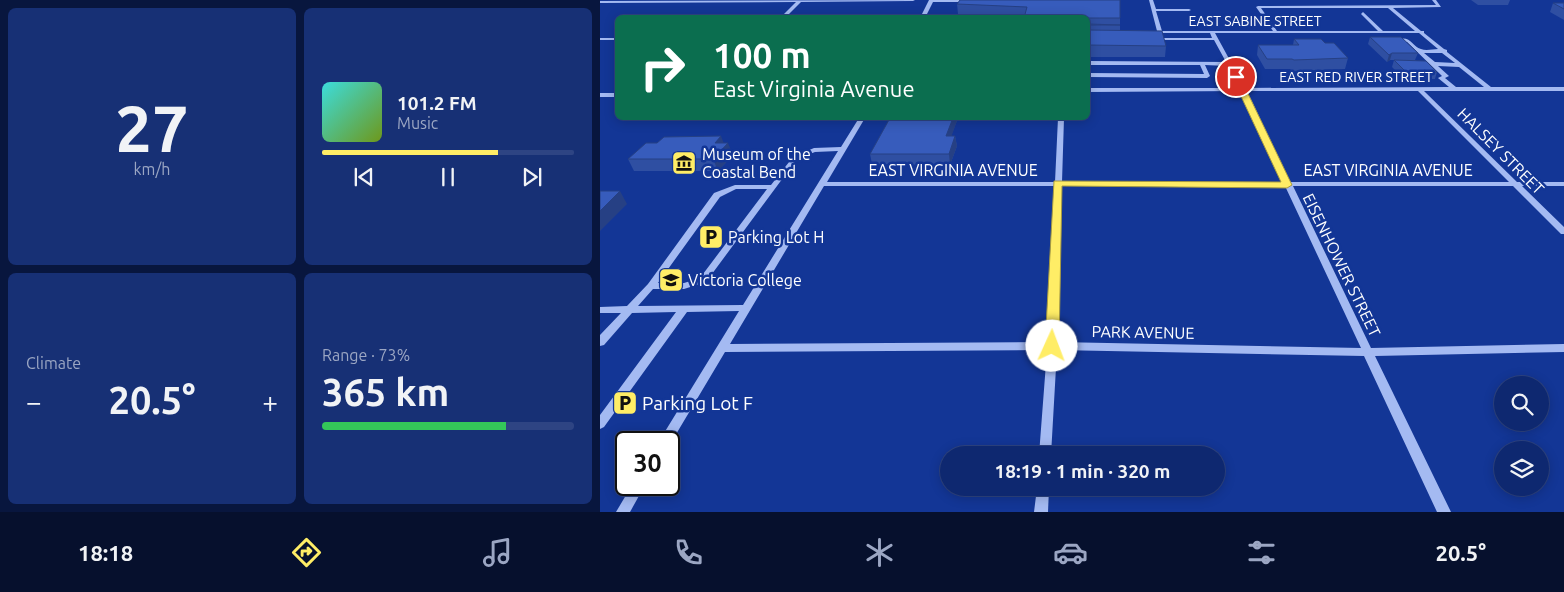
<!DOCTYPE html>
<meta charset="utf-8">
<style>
body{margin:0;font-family:Ubuntu,sans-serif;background:#173075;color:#f1f3f6;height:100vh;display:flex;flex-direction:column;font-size:19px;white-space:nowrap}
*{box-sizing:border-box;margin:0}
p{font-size:16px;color:#9ba6c3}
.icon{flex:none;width:28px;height:28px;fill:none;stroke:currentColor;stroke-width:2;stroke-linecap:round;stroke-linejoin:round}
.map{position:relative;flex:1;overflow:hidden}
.panel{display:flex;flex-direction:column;gap:8px;padding:8px;background:#08163e;width:600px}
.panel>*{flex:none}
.banner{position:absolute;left:15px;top:15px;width:475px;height:105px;border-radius:8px;box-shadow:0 2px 12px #0003,0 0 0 1px #2e4483;background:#0b6e4f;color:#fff;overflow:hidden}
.tools{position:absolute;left:894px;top:376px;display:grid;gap:10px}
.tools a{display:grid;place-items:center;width:55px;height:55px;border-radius:50%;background:#0e2870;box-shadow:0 2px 12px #0003,0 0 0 1px #2e4483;font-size:25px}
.speed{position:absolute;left:15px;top:431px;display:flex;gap:10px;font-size:25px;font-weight:700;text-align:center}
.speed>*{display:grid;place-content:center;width:65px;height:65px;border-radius:50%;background:#0e2870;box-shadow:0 2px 12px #0003,0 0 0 1px #2e4483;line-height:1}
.speed .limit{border:2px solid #111;border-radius:8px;background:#fff;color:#111}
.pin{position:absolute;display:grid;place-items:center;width:42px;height:42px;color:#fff;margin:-21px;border:2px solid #fff;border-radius:50%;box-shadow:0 1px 5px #0007}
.me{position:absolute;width:55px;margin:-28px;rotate:2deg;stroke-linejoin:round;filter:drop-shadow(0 0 4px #0008)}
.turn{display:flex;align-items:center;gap:18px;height:105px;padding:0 15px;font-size:22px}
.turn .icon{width:65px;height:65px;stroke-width:2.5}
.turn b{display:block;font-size:35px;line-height:42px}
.big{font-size:38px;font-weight:700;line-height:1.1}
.panel .widget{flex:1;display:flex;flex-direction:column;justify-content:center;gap:8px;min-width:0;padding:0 18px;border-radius:8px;background:#173075}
.panel .dial{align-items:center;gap:0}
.dial b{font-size:65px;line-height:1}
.song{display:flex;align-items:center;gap:15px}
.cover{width:60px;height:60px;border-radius:8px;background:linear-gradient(135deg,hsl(180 70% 55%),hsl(80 70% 35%))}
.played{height:5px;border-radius:2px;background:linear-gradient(90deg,#ffed66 70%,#2e4483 70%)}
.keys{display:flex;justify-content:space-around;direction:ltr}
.heat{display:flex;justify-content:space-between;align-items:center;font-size:28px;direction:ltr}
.charge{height:8px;border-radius:4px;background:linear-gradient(90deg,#34c759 73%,#2e4483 0)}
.panel .tiles{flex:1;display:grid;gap:8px;grid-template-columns:repeat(2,1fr)}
.trip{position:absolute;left:340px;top:446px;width:285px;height:50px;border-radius:25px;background:#0e2870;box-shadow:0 2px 12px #0003,0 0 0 1px #2e4483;font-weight:700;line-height:50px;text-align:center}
.tabs{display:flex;height:80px;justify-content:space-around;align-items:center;background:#06102d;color:#9ba6c3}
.tabs .icon{width:35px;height:35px}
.tabs .selected{color:#ffed66}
.tabs b{font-size:22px;color:#f1f3f6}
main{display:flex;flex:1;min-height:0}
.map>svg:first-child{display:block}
</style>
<main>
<section class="panel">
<div class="tiles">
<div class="widget dial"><b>27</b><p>km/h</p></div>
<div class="widget">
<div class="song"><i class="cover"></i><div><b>101.2 FM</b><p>Music</p></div></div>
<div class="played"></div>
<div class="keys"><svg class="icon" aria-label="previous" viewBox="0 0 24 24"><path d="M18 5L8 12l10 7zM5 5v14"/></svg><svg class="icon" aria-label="pause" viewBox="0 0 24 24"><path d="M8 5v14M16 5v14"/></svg><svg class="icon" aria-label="next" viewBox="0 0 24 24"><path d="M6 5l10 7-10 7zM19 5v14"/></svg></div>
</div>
<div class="widget"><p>Climate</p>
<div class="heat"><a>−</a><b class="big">20.5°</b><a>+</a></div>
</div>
<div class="widget"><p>Range · 73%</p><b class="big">365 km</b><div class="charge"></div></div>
</div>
</section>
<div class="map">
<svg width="964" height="512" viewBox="0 0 964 512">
<rect width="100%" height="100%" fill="#133696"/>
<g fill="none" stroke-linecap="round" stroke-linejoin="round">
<path stroke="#3654a6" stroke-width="5" stroke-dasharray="5 2.5" stroke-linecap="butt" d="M365,17H376"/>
<g fill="#a4baf2" fill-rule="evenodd">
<path d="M315,0L313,1L201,2L185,18H180L196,2L0,3V1Z"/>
<path d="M329,0H372L373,1L371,2H333L325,18H320Z"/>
<path d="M549,0H553L556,9H589L591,10L589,11H556L562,31H673L656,7L658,6L836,5L832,0H836L841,7L793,8L821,31H824V33L844,49L847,50V52L891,87H964V91H824L917,182H964V186H922L964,227V234H961L913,186H693L771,348L964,344V352L775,356L851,512H837L764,356L457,350L451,455H439L447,350L125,352L69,446V442H59L61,438L139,311L87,312L4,427L0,429V415L76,312L32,313L4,345L0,346V335L21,313H0V307L27,306L48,284L114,193L135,185H171L193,157L214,148L241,147L259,118H265L227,182H455L458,118H464L462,182H683L641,91L488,92V88H639L627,66L605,65L610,76L607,78L488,77V73L604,74L600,65H488V61L626,62L614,40H551V39L553,38H612L610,33H550V31H557ZM661,8H788L815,31H783L763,12L761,14L778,31H677ZM615,33H819L838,49C833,49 826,51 821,49C811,46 811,33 793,41L795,42H807L842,76L838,78L849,87L645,88ZM824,53H842L855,63L835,62ZM838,66L859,67L884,87H856L845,78L849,76ZM647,91H818L909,182H690ZM238,151L143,305L38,306L53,289H84L106,282L197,159L215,152ZM224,186H455L447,342L130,344ZM462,186H685L761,348L457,342ZM136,189H167L100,278L84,283H58L120,197Z"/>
<path d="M344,16H365L367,17L342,18Z"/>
<path d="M376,16L384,18H374Z"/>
<rect x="0" y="38" width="18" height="2"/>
<rect x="0" y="93" width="18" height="4"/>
<path d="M32,485H45L30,512H16Z"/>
<path d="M437,488H449L448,512H434Z"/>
</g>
</g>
<g fill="#2f4fa2">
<path d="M520,0V31L566,46L565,57H488V18H424L358,14L357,4Z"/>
<path d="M871,0H910L908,5H878Z"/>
<path d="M953,3H964V20L950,12Z"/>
<path d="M770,37L818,53L815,60L837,72L835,79H804L792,67L794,60H790L787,62L768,44Z"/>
<path d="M694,39L725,43L748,58L745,69L692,71L690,69H665L657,55L658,45H693Z"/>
<path d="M358,118L351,136H355L357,146L350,165L272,164L270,154Z"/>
<path d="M418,118H441L440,120H418Z"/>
<path d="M124,143L133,155L118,171H34L28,159Z"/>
</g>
<g fill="#264084">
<path d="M792,53L790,60L787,62L789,55Z"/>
<path d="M353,118H358L348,146L346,136Z"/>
<path d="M121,136L125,146L128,143L133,155L118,171L113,159L115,143Z"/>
<path d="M355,136L357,146L350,165L349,154Z"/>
<path d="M20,191L27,204L0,231V211Z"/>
</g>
<g fill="#375cbc" stroke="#264084">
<path d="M360,0H520V18H488V20V18H424L427,7L357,4Z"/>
<path d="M953,3H964V9Z"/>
<path d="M488,24L520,25H488V27Z"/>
<path d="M488,30L562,31L566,46L488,45Z"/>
<path d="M770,37H801L818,53H792L789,55Z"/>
<path d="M694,39H721L725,43H734L748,58L694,60L692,59H667L658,45H699Z"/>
<path d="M794,60L826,61L837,72H806Z"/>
<path d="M290,118H353L346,136H355L349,154H270Z"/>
<path d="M121,136L115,143H128L113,159H28L46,143H57L64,137Z"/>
<path d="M0,191H20L0,211Z"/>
</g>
<path fill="#ffed66" stroke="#a69a42" d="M636,74L640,77L692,185L687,188L462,186L459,346L457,349H447L445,346L454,181L681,182L632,77Z"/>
<defs>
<symbol id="museum-square" viewBox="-11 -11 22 22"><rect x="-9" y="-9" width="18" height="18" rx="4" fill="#ffed66" stroke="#133696"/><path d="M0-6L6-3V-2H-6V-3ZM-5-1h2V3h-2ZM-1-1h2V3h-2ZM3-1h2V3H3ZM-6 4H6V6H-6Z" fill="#111"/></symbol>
<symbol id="parking-square" viewBox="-11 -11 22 22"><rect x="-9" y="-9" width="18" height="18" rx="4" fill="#ffed66" stroke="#133696"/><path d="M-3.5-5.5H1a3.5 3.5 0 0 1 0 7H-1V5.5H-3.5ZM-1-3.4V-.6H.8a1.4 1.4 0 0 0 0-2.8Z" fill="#111"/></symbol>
<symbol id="university-square" viewBox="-11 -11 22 22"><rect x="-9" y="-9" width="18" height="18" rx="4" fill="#ffed66" stroke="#133696"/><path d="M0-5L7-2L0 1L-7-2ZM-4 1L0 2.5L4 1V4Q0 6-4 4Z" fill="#111"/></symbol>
</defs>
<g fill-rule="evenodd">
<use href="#museum-square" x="70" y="149" width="28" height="28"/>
<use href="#parking-square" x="97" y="223" width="28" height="28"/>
<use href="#university-square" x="57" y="266" width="28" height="28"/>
<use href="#parking-square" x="11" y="389" width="28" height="28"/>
</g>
<g text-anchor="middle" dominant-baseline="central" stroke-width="5" stroke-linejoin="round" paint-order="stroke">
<g font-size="14" fill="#fff" stroke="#133696">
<text x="655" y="21">EAST SABINE STREET</text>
<text x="756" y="77">EAST RED RIVER STREET</text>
</g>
<g font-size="16" fill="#fff" stroke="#133696">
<text transform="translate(901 151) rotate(45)">HALSEY STREET</text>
<text x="353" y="170">EAST VIRGINIA AVENUE</text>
<text x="788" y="170">EAST VIRGINIA AVENUE</text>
<text transform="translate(742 265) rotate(64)">EISENHOWER STREET</text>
<text transform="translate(543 332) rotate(1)">PARK AVENUE</text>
</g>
<g font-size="16" fill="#fff" stroke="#133696" text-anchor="start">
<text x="102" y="154">Museum of the<tspan x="102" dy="18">Coastal Bend</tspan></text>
<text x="128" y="237">Parking Lot H</text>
<text x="88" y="280">Victoria College</text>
</g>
<g font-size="19" fill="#fff" stroke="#133696" text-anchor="start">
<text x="42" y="403">Parking Lot F</text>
</g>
</g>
</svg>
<div class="tools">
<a><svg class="icon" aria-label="search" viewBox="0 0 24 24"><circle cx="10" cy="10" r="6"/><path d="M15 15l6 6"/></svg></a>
<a><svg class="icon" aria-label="layers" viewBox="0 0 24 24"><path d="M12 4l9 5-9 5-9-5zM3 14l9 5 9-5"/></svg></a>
</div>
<div class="speed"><div class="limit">30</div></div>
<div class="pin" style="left:636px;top:77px;background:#d93025"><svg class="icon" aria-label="arrive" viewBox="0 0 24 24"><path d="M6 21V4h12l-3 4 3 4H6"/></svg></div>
<svg class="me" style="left:452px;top:346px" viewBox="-20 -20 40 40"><circle r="19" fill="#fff"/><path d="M0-13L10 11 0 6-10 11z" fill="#ffed66"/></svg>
<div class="trip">18:19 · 1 min · 320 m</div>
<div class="banner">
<div class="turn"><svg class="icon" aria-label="right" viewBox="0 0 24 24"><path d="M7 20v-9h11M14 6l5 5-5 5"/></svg><div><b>100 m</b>East Virginia Avenue</div></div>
</div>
</div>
</main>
<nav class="tabs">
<b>18:18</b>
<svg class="icon selected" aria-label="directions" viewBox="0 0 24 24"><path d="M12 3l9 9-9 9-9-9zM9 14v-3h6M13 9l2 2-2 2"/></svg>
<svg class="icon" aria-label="music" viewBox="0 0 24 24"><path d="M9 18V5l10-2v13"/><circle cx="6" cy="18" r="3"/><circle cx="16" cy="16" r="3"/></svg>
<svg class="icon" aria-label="phone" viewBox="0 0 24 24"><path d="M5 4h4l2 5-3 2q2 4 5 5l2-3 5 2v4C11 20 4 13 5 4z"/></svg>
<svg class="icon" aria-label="climate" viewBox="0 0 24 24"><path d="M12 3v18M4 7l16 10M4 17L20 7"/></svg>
<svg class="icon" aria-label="car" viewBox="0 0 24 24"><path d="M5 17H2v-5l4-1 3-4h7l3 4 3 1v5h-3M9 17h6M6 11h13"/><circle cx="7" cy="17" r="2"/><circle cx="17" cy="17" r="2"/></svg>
<svg class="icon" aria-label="filters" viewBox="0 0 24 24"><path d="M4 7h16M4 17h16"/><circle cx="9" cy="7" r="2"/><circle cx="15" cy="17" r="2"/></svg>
<b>20.5°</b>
</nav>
